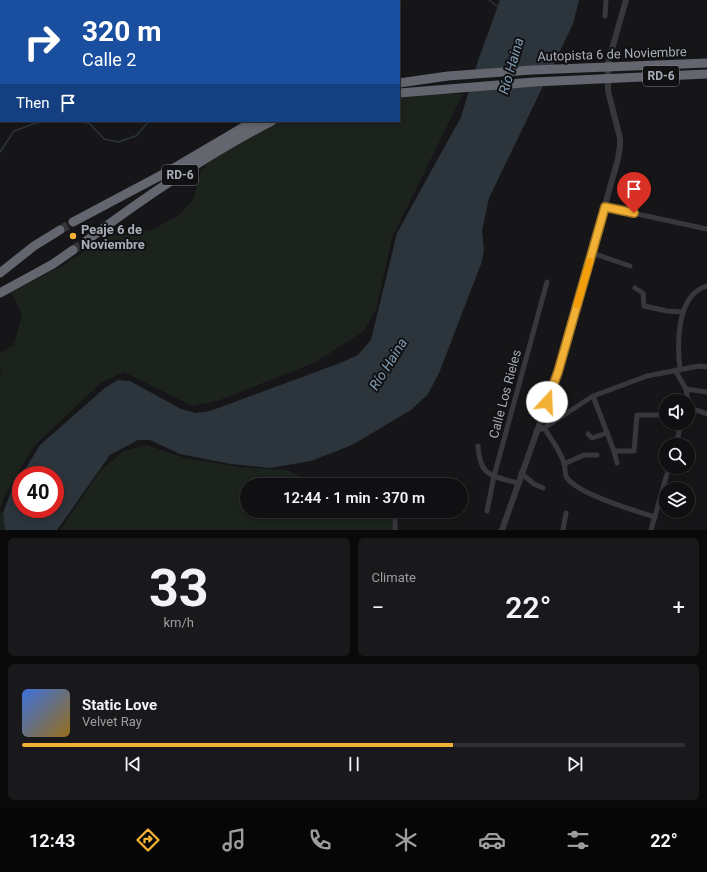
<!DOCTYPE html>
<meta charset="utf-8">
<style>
body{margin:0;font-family:Roboto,sans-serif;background:#19191b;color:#f1f3f6;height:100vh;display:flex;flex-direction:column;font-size:15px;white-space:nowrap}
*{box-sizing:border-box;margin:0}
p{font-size:13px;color:#9c9d9f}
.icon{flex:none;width:22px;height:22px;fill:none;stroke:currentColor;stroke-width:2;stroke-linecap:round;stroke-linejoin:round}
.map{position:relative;height:530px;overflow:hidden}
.details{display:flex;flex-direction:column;gap:8px;padding:8px;background:#09090a;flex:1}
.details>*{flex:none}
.hud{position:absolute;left:0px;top:0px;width:400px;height:122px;box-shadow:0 2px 6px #0003,0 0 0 1px #303032;background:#1a4fa0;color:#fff;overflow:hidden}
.fabs{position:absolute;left:659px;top:394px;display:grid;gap:8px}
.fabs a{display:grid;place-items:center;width:36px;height:36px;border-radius:50%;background:#101012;box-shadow:0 2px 6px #0003,0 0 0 1px #303032;font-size:20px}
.speed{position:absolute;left:12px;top:466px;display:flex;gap:8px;font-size:20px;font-weight:700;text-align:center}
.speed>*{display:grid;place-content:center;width:52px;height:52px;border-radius:50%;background:#101012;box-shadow:0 2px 6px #0003,0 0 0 1px #303032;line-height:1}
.speed .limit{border:6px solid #d22;background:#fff;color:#111}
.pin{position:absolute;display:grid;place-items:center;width:34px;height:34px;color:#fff;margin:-41px -17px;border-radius:50% 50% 50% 0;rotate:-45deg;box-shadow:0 0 4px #0007}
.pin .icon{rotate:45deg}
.me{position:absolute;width:44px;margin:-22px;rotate:20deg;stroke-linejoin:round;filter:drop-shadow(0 0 3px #0008)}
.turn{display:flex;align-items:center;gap:14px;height:84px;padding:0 16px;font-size:18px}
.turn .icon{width:52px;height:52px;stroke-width:2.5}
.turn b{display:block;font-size:28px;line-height:34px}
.then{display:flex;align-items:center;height:38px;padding:0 16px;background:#0003;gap:8px;font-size:15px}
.big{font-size:30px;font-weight:600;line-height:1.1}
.details .card{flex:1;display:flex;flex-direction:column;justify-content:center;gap:6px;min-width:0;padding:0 14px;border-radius:6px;background:#19191b}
.details .dial{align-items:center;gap:0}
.dial b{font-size:52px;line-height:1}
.song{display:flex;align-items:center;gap:12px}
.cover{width:48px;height:48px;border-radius:6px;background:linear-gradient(135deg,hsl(220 70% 55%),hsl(40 70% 35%))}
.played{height:4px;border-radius:2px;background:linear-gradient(90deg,#f2b134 65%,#303032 65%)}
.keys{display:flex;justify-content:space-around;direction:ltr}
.heat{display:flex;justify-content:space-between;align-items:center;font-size:22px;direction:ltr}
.details .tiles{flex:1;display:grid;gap:8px;grid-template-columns:1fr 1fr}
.card:last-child{grid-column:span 2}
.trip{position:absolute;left:240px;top:478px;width:228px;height:40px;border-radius:20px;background:#101012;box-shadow:0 2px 6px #0003,0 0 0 1px #303032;font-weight:600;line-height:40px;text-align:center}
.tabs{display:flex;height:64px;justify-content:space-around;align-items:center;background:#060607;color:#9c9d9f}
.tabs .icon{width:28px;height:28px}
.tabs .current{color:#f2b134}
.tabs b{font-size:18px;color:#f1f3f6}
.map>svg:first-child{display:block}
</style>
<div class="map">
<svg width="707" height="530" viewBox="0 0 707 530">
<rect width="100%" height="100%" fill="#161618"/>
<g fill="#1c231d">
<path d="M441,93L463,94L392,238L376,310L364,331L316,362L220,400L192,406L124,372L102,382L35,445L4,496L0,509V375L2,374L0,371V353L14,345L22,314L11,292L62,266L112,234L152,230L179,215L193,200L201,171L214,156L257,131L279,121H399V97Z"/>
<path d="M146,445L185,458L240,467L288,470L301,477H392V485H247V511H392V530H60L101,470L124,451Z"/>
<path d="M0,513H3L5,530H0Z"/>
</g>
<path fill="#2c353c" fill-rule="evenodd" d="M500,0H579L573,24L489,198L482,230L484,251L481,264L439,373L428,394L411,410L352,445L311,461L270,468L231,464L180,454L150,440H138L110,455L57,530H5L3,513L11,492L40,445L106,387L118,380L130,381L181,409L196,413L210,411L340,363L358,355L371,340L397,233L461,117L479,58ZM21,475H55V509H21Z"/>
<path fill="#161618" d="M555,66L546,85L467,90L473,70Z"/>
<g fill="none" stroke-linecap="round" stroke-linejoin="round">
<g stroke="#2c353c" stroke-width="1.5">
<path d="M489,0L497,6"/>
<path d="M313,1L315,0"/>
<path d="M79,121L90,124L104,139L118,142L136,136L149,121"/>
<path d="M0,152L14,131L36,123L50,121"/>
</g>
<g stroke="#333438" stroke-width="9" stroke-dasharray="9 4.5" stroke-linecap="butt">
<path d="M60,230L73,222"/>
<path d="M73,250L86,241"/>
</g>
<g stroke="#37383d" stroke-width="5">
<path d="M115,0V1"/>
<path d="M291,1L293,0"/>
<path d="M605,16L606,0"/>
<path d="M0,56L1,57"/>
<path d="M605,207L707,229"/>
<path d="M592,253L630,266"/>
<path d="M635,288L643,293L644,306L667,311L683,312"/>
<path d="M680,369C677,344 676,295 707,286"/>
<path d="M675,370L686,389L688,401"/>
<path d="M686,389L707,392"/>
<path d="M593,396L614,451L617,463"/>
<path d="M688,407L707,414"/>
<path d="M544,428C551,439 560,450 564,463C566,468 564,474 567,478C578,494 635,511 655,517"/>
<path d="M536,431L544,428L593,396L647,376L699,366L707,367"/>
<path d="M588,434L592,438L607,433"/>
<path d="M676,445L681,423"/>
<path d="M478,446C480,477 491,475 517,483"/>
<path d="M614,451H634L637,415H666"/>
<path d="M564,464L584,455H597"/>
<path d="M521,473L534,484L543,488"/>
<path d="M395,485V481"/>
<path d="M487,511L494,476L547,282"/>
<path d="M395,530V511"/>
<path d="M563,530L566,513"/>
<path d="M651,530L669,467"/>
</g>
<path stroke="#37383d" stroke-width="6" d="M502,530L558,372L618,159L620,146V138L608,91V63L626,0"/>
<g stroke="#63666e" stroke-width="9">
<path d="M399,83L448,76L532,70L707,63"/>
<path d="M399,93L534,82L707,74"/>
<path d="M73,222L169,171L254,121"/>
<path d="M86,241C145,197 206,155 272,121"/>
<path d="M0,273L34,246L60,230"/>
<path d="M0,293L53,264L73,250"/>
</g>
</g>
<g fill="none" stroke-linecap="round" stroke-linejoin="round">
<defs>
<path id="route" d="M547,402L558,372L605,207L634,213"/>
</defs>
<use href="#route" stroke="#9d7322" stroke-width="10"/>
<use href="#route" stroke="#f2b134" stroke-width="7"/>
<path stroke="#f59e0b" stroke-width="7" d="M577,305L590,261"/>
</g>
<circle fill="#f2b134" stroke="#111113" stroke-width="1.5" cx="73" cy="236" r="4"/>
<g text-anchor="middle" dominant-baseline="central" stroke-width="4" stroke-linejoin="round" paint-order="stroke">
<g fill="#111113" stroke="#7b7e86" stroke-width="1">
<rect x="643" y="66" width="36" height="20" rx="3"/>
<rect x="162" y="165" width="36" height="20" rx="3"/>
</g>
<g font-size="12" font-weight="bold" fill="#a8adb8">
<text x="661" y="76">RD-6</text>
<text x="180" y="175">RD-6</text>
</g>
<g font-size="13" fill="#a8adb8" stroke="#111113">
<text transform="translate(612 54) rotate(-2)">Autopista 6 de Noviembre</text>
<text transform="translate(505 394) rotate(-75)">Calle Los Rieles</text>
</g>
<g font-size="13" font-weight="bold" fill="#a8adb8" stroke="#111113" text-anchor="start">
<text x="81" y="229">Peaje 6 de<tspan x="81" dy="15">Noviembre</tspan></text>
</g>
<g font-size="14" font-style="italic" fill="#7f9bb3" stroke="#111113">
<text transform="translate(511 66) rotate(-74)">Río Haina</text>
<text transform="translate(388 364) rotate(-58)">Río Haina</text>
</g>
</g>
</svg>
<div class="fabs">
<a><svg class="icon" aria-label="sound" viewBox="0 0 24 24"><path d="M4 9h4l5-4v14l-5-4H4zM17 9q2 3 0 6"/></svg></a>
<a><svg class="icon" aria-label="search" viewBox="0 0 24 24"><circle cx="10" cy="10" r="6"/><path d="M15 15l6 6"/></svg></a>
<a><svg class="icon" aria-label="layers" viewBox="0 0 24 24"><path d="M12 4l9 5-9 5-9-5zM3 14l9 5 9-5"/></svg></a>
</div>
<div class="speed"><div class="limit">40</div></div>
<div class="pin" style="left:634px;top:213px;background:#d93025"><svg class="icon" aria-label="arrive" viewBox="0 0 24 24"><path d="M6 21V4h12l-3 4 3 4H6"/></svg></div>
<svg class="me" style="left:547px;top:402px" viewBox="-20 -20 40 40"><circle r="19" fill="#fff"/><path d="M0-13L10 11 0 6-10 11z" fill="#f2b134"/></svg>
<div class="trip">12:44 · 1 min · 370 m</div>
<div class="hud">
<div class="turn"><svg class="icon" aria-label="right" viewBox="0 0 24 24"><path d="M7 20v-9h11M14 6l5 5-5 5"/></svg><div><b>320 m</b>Calle 2</div></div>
<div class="then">Then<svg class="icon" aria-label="arrive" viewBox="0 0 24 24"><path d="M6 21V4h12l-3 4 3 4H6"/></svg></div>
</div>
</div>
<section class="details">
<div class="tiles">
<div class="card dial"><b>33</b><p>km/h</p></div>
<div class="card"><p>Climate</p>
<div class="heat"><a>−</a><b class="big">22°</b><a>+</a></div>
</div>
<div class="card">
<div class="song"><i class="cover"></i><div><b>Static Love</b><p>Velvet Ray</p></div></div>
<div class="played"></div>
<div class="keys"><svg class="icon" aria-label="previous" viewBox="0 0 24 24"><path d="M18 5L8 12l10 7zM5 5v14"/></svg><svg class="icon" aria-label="pause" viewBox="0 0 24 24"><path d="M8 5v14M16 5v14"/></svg><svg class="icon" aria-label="next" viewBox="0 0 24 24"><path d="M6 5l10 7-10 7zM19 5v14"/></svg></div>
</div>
</div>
</section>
<nav class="tabs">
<b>12:43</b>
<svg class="icon current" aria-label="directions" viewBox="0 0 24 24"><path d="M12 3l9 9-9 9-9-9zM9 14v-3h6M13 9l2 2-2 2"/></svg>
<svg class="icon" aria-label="music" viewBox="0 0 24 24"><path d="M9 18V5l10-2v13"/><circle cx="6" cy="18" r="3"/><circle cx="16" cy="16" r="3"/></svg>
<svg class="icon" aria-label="phone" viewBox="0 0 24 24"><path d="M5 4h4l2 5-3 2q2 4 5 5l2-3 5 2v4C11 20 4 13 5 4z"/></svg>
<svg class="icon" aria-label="climate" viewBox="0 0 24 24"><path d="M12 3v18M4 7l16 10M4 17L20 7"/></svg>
<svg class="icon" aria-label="car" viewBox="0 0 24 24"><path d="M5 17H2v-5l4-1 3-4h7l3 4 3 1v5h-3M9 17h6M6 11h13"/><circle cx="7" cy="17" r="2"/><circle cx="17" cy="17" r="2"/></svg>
<svg class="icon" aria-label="filters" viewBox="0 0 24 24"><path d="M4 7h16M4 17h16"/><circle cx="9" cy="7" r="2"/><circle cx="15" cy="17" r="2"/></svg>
<b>22°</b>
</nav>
